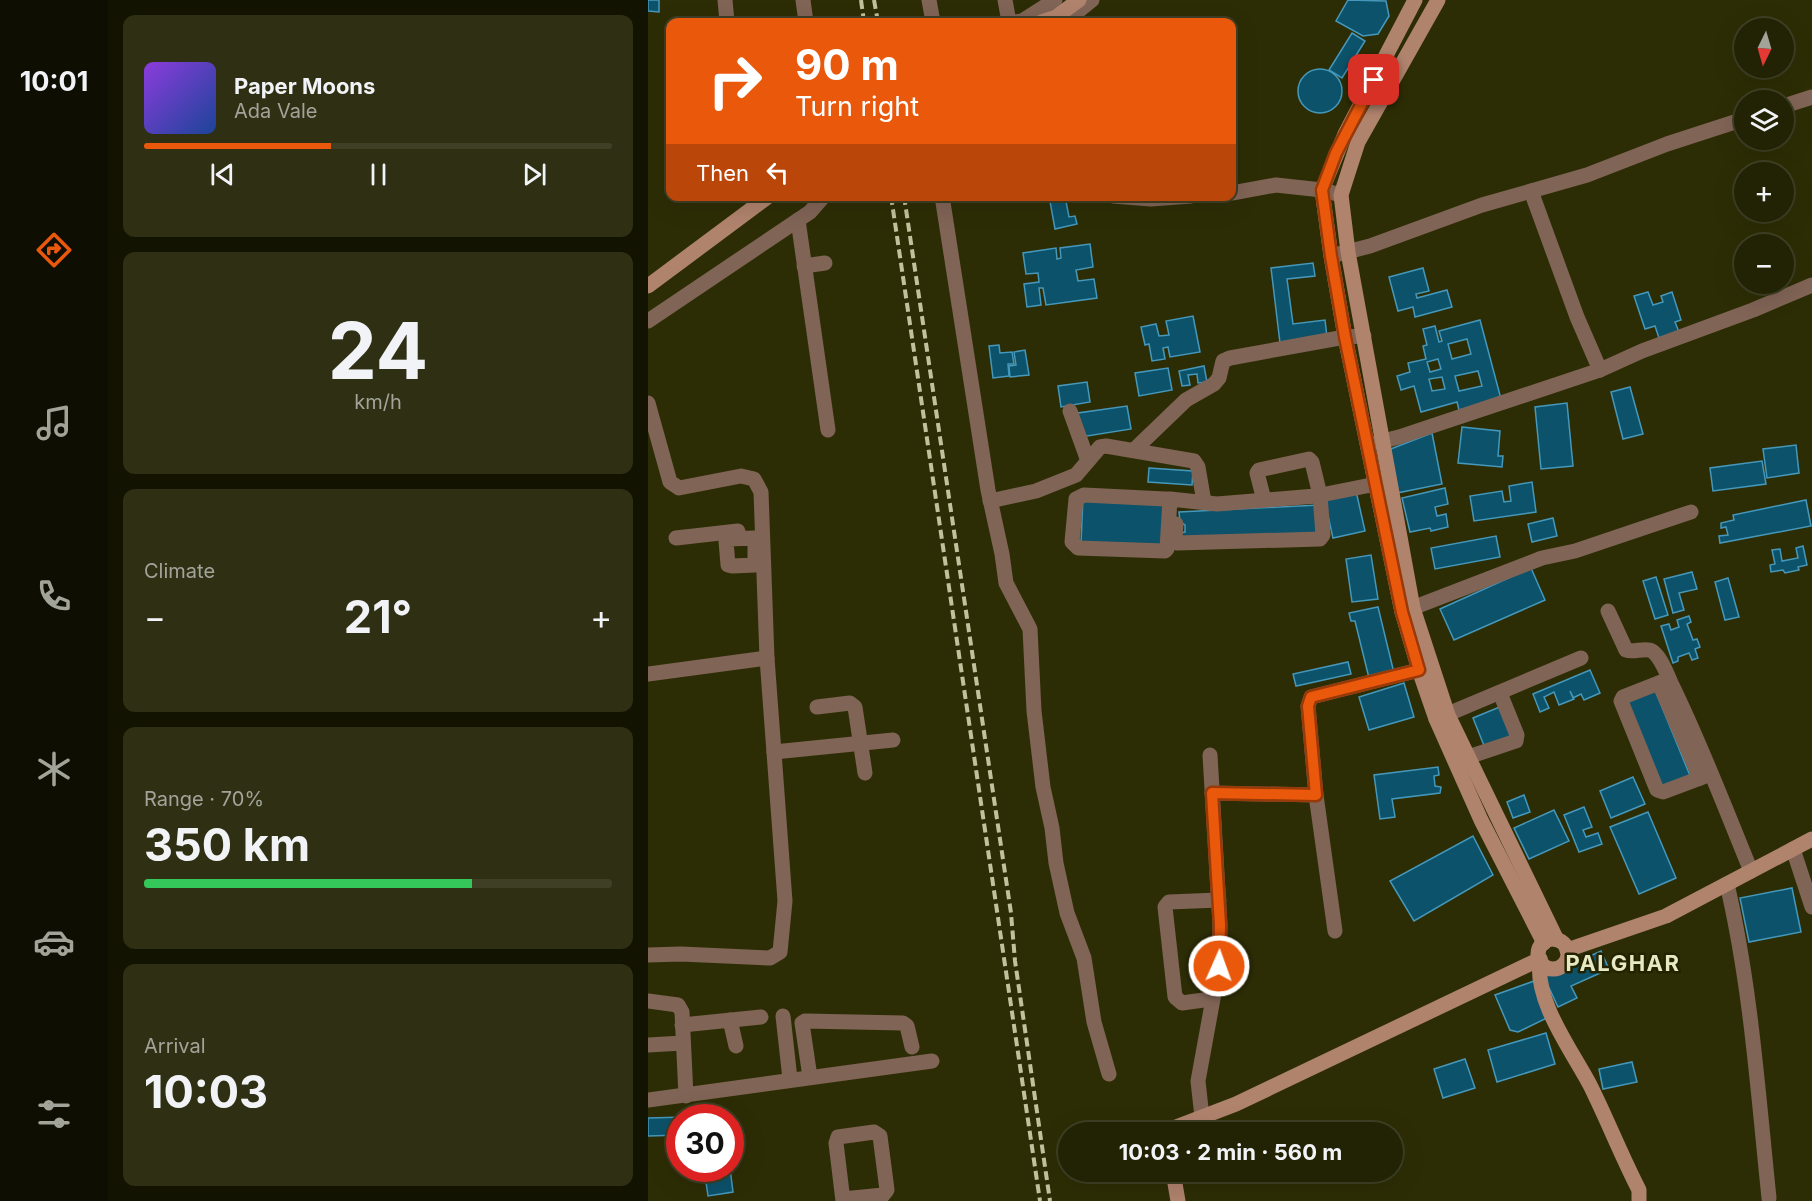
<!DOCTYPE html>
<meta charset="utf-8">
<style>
body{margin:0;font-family:Inter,sans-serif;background:#2e2f13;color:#f1f3f6;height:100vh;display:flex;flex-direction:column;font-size:22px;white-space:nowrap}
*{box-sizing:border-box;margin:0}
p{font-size:20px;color:#a2a49a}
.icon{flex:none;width:33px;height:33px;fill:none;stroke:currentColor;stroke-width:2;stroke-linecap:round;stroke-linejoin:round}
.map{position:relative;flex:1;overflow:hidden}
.drawer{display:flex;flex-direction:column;gap:15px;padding:15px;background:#131302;width:540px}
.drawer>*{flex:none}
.top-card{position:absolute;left:18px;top:18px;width:570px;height:183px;border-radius:12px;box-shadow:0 6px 24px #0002,0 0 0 2px #3f3f26;background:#ea580c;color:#fff;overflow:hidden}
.needle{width:39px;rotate:185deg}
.buttons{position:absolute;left:1086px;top:18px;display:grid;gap:12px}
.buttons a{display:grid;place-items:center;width:60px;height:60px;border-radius:50%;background:#222204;box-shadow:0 6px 24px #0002,0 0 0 2px #3f3f26;font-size:30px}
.speed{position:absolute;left:18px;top:1104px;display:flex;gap:12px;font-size:30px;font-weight:700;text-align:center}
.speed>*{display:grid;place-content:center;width:78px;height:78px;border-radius:50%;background:#222204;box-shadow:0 6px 24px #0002,0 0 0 2px #3f3f26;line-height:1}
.speed .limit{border:9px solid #d22;background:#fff;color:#111}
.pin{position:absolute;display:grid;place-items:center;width:51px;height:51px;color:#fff;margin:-26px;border-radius:12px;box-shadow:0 3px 9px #0006}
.me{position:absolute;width:66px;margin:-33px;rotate:2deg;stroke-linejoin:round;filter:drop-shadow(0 0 4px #0008)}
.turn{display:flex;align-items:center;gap:21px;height:126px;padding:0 30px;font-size:27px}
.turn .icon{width:78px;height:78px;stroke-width:2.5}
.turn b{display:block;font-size:42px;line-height:51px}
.then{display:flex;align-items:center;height:57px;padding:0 30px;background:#0003;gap:12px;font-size:22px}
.big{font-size:45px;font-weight:700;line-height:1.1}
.drawer .tile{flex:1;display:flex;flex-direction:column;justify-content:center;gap:9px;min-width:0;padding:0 21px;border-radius:12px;background:#2e2f13}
.drawer .dial{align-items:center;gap:0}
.dial b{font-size:78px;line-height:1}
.song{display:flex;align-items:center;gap:18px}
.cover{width:72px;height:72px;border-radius:9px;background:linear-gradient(135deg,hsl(270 70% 55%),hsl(220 70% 35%))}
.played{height:6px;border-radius:3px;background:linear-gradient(90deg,#ea580c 40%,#3f3f26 40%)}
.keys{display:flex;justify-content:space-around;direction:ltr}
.heat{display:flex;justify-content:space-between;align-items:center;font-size:33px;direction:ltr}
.charge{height:9px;border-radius:4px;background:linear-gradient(90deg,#34c759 70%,#3f3f26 0)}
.trip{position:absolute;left:410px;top:1122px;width:345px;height:60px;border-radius:30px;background:#222204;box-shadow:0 6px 24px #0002,0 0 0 2px #3f3f26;font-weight:700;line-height:60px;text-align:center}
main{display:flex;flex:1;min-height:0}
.tabs{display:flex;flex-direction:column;width:108px;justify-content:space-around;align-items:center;background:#0e0e02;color:#a2a49a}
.tabs .icon{width:42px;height:42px}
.tabs .current{color:#ea580c}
.tabs b{font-size:27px;color:#f1f3f6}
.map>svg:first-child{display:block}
</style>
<main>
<nav class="tabs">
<b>10:01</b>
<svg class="icon current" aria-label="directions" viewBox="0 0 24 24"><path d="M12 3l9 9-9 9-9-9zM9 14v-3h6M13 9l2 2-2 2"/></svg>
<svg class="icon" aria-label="music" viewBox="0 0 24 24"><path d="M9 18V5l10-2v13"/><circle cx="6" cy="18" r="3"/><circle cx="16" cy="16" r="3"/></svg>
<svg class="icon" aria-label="phone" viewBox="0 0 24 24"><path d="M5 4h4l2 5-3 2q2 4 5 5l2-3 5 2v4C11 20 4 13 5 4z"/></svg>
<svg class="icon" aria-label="climate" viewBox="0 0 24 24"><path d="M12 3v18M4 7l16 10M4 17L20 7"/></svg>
<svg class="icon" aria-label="car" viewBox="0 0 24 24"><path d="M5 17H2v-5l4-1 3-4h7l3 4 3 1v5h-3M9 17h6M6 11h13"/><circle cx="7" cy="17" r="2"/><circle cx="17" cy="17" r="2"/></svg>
<svg class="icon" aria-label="filters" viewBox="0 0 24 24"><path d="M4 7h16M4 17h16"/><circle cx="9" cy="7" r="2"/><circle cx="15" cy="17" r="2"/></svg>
</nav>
<section class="drawer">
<div class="tile">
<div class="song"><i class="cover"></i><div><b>Paper Moons</b><p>Ada Vale</p></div></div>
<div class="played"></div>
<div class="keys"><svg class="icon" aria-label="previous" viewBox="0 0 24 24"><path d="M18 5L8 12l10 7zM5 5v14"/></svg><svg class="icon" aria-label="pause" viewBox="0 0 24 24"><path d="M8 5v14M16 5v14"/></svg><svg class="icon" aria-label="next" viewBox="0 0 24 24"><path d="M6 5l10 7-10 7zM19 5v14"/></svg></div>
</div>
<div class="tile dial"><b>24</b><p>km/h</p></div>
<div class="tile"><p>Climate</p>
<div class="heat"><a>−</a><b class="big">21°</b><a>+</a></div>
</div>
<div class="tile"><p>Range · 70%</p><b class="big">350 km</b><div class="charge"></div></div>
<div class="tile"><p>Arrival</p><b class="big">10:03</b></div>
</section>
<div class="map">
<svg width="1164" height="1201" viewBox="0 0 1164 1201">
<rect width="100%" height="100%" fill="#2d2d05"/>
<g fill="#0c526a" stroke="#4598bb" stroke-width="1.5" fill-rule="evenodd">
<path d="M0,0H11V12L0,11Z"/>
<path d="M700,0L738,1L741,16L730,34L715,36L688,21Z"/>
<path d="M704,33L717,41L694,78L681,70Z"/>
<circle cx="672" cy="91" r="22"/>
<path d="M401,196H417L421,217L427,216L429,224L407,229Z"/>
<path d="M442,244L445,267L428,270L430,281L446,279L449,298L398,305L395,288H391L393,305L379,307L376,284L391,282L390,273L378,274L375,253L408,248L409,259L413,258L412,248Z"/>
<path d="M665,263L667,276L639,279L645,324L677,320L679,337L632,343L623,268Z"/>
<path d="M775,268L781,291L768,294L769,298L799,290L804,307L767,317L765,307L750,311L741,277Z"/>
<path d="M1000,292L1005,305L1015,302L1013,296L1024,292L1033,320L1027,322L1031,332L1011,338L1007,326L997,329L986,296Z"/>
<path d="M545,316L552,352L522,357L520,347L515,348L517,359L504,361L501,344L497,345L493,327L508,324L511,336L521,335L518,321Z"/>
<path d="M832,320L853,399L811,410L809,402L773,412L766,386L753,390L749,376L762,372L760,363L778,359L775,346L779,345L775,329L787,326L791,342L794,341L791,331ZM819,339L823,354L804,359L800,344ZM790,359L793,369L782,372L779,362ZM830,371L834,386L811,391L807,376ZM794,377L797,389L784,391L781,379Z"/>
<path d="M351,345L352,353L364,352L366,364H360L361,376L345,378L341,346Z"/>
<path d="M377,350L381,375L362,377L361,366L368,365L366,352Z"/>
<path d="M556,366L559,382L550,383L549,374L540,375L542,385L534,386L531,371Z"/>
<path d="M520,368L524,390L491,396L487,373Z"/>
<path d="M439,382L442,402L413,407L410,386Z"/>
<path d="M982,387L995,434L975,439L963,392Z"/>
<path d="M919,403L925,466L893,469L887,407Z"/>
<path d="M479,406L483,429L433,437L430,413Z"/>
<path d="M814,427L852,431L850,456H855L854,467L810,463Z"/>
<path d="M784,433L794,484L749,493L740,450Z"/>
<path d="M1148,445L1151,473L1119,478L1115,449Z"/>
<path d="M1114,461L1118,484L1065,491L1062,468Z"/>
<path d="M501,468L545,471L544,485L500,482Z"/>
<path d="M884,482L888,512L826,521L822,496L854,491L856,502L863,501L861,486Z"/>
<path d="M797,488L800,504L787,507L789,516L798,514L800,527L783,531L782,528L762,532L754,498Z"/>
<path d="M708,491L717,531L685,538L676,498Z"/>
<path d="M435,497L518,502L515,548L433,543Z"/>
<path d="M1158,500L1163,526L1072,543L1071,536L1080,535L1078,527L1073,528V523L1086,520L1085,515Z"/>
<path d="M671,505L672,534L530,540L531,533L537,532V525L532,522L531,512Z"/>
<path d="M905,518L909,536L884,542L880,524Z"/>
<path d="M848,536L852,557L787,569L783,548Z"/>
<path d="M1155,546L1159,565L1150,567L1151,570L1137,573L1135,570L1123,572L1122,565L1127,564L1124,550L1132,549L1134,561L1150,558L1148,548Z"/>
<path d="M723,555L730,599L704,602L698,559Z"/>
<path d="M883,568L897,600L806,640L792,609Z"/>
<path d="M1044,572L1049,589L1031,593L1036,610L1025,613L1016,579Z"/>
<path d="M1008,577L1020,615L1007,619L995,581Z"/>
<path d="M1080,578L1091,617L1077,620L1067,582Z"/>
<path d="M730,607L746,673L721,678L707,621H703L701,613Z"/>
<path d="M1041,616L1043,622L1039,624L1045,640L1049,639L1052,647L1047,649L1050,658L1044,660L1041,653L1030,657V661L1025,663L1013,626L1021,624L1023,630L1031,627L1029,620Z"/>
<path d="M700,662L703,674L648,686L645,674Z"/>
<path d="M942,670L952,693L936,700L933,694L925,698L922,691L926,699L911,705L906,692L896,697L901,708L892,712L885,694Z"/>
<path d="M756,683L766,717L721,730L711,697Z"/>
<path d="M1007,690L1043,778L1014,790L978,702Z"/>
<path d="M854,706L867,736L837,748L825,718Z"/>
<path d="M790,767L791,775L786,776L787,786L793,787L792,793L744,799L747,817L732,819L726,775Z"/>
<path d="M985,777L997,804L963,818L952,791Z"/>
<path d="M876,795L882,812L865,818L859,802Z"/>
<path d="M936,807L944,827L935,830L938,837L950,833L954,844L931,852L916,815Z"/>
<path d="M906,810L921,841L881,859L866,828Z"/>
<path d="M1000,812L1028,878L991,894L962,827Z"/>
<path d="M825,836L845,875L766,921L742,881Z"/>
<path d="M1144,888L1153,932L1101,942L1092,898Z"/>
<path d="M953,951L961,969L923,986L929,998L910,1007L896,977Z"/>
<path d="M886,981L901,1017L870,1032L862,1030L847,995Z"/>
<path d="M898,1033L907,1064L849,1082L840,1050Z"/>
<path d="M817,1059L827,1088L795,1098L786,1069Z"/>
<path d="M984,1062L989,1082L955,1089L951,1069Z"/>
<path d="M37,1117L32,1118V1135L0,1136V1118Z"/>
<path d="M56,1168H82L85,1192L60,1196Z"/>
</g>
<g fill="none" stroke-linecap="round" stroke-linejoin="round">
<g stroke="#806456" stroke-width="15">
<path d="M77,0L79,22"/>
<path d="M155,0L158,22"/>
<path d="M281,0L285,22"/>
<path d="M357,0L361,22"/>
<path d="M366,22L374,21L407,0"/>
<path d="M417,22L444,0"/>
<path d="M1136,106L1164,97"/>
<path d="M883,191L929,317L952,370"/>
<path d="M584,193L628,185L674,190L693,195"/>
<path d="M294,196L340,490L354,554L358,583L382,629L386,711L395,787L404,828L408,863L419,913L436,958L446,1022L461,1074"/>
<path d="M465,196L503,199L543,196"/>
<path d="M150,220L180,430"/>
<path d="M687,255L722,246L834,205L939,175L1019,144L1096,119"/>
<path d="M156,266L177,263"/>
<path d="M0,321L162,212L176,196"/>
<path d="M0,403L22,482L31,488L93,476L106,479L113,492L119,658L137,901L132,952L122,958L33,954L0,955"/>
<path d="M422,411L440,461"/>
<path d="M723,444L751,437L952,370L994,351L1105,310L1164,285"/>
<path d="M486,450L538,400L566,384L571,378L575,361L582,358L697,337L716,336"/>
<path d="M522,499L519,549L517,551L430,548L424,542L428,499L436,495L517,499H522L569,504L668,496L738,482"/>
<path d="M342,501L388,491L428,475L452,447L458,446L546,461L550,467L556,502"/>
<path d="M528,524L527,539L529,543L672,539L675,535L672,495L664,462L661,459L611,470L609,473L616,500"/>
<path d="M28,538L90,531"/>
<path d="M106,538L80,539L78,541L80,565L84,566L107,565V547"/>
<path d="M960,611L978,650C986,653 997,647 1004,651C1013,657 1019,674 1023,683C1053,744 1077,808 1103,871"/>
<path d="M754,612L894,558L927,551L1043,512"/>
<path d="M0,674L119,658"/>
<path d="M1021,679L975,697L973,701L1009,790L1015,792L1063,774"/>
<path d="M1011,683L1052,778"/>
<path d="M169,707L202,703L207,707L217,773"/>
<path d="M788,719L933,658"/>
<path d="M126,752L245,740"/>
<path d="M808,761L868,741L869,735L852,693"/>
<path d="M564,793L668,795L660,706L663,697L771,670L784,669"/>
<path d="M668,795L687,931"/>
<path d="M1145,849L1164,907"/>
<path d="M1079,884C1103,987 1110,1093 1121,1198"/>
<path d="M563,999L534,1003L527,997L517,907L521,902L571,900"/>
<path d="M0,1001L30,1005L34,1012L38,1096"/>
<path d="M135,1016L142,1079"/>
<path d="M82,1020L88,1046"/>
<path d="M34,1025L113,1017"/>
<path d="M0,1045L35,1043"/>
<path d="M162,1077L154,1023L157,1021L255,1023L259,1026L264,1047"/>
<path d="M0,1100L284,1061"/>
<path d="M554,1117L550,1081L571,966L572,925L562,755"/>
<path d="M195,1199L235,1195L239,1190L232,1136L226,1132L190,1137L188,1143L195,1201"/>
</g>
<g stroke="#b0836d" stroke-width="15">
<path d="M767,0L697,134L674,190L683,256L697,337L754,612L771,670L788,719L833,820L896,943"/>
<path d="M790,0L710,142L693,195L700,252L765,608L800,715L909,940"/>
<path d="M0,286L121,196"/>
<circle cx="905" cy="954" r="15"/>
<path d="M919,950L1018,916L1164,839"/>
<path d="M892,959C886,1001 923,1049 942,1085C959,1119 973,1155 991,1190V1201"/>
<path d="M524,1132L528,1127L588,1104L892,959"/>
<path d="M525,1172L530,1201"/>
</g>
<g stroke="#c1c29d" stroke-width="4" stroke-dasharray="9 4.5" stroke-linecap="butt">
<path d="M213,0L216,22"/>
<path d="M226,0L230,22"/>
<path d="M243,196L392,1201"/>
<path d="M256,196L363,913L367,961L402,1201"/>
</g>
<path stroke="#b0836d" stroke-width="15" d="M393,22L408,17L431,0"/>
</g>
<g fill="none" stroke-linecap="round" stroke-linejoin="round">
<defs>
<path id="route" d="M571,966L572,925L564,793L668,795L660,706L663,697L771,670L754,612L697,337L683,256L674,190L688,153L726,80"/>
</defs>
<use href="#route" stroke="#983908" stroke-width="15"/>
<use href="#route" stroke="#ea580c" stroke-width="10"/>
</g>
<g text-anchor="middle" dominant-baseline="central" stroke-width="5" stroke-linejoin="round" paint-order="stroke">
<g font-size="22" font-weight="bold" letter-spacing="1.5" fill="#e7e8c4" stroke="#242300">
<text x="975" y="963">PALGHAR</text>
</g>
</g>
</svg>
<div class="buttons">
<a><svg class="needle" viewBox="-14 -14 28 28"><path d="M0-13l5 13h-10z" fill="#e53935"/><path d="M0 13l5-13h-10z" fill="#a2a49a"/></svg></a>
<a><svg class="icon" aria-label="layers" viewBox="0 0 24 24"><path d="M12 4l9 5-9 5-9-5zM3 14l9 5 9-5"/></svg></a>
<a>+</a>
<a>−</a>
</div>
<div class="speed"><div class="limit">30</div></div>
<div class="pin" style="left:726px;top:80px;background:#d93025"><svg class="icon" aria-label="arrive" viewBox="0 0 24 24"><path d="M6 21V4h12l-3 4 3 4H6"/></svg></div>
<svg class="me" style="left:571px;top:966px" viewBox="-20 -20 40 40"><circle r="17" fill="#ea580c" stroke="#fff" stroke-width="3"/><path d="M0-11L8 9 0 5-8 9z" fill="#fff"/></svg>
<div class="trip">10:03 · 2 min · 560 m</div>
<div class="top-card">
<div class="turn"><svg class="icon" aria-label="right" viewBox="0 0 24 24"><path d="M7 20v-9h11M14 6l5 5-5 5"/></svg><div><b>90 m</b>Turn right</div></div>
<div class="then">Then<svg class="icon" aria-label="left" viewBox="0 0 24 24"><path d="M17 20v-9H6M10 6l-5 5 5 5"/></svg></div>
</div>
</div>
</main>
